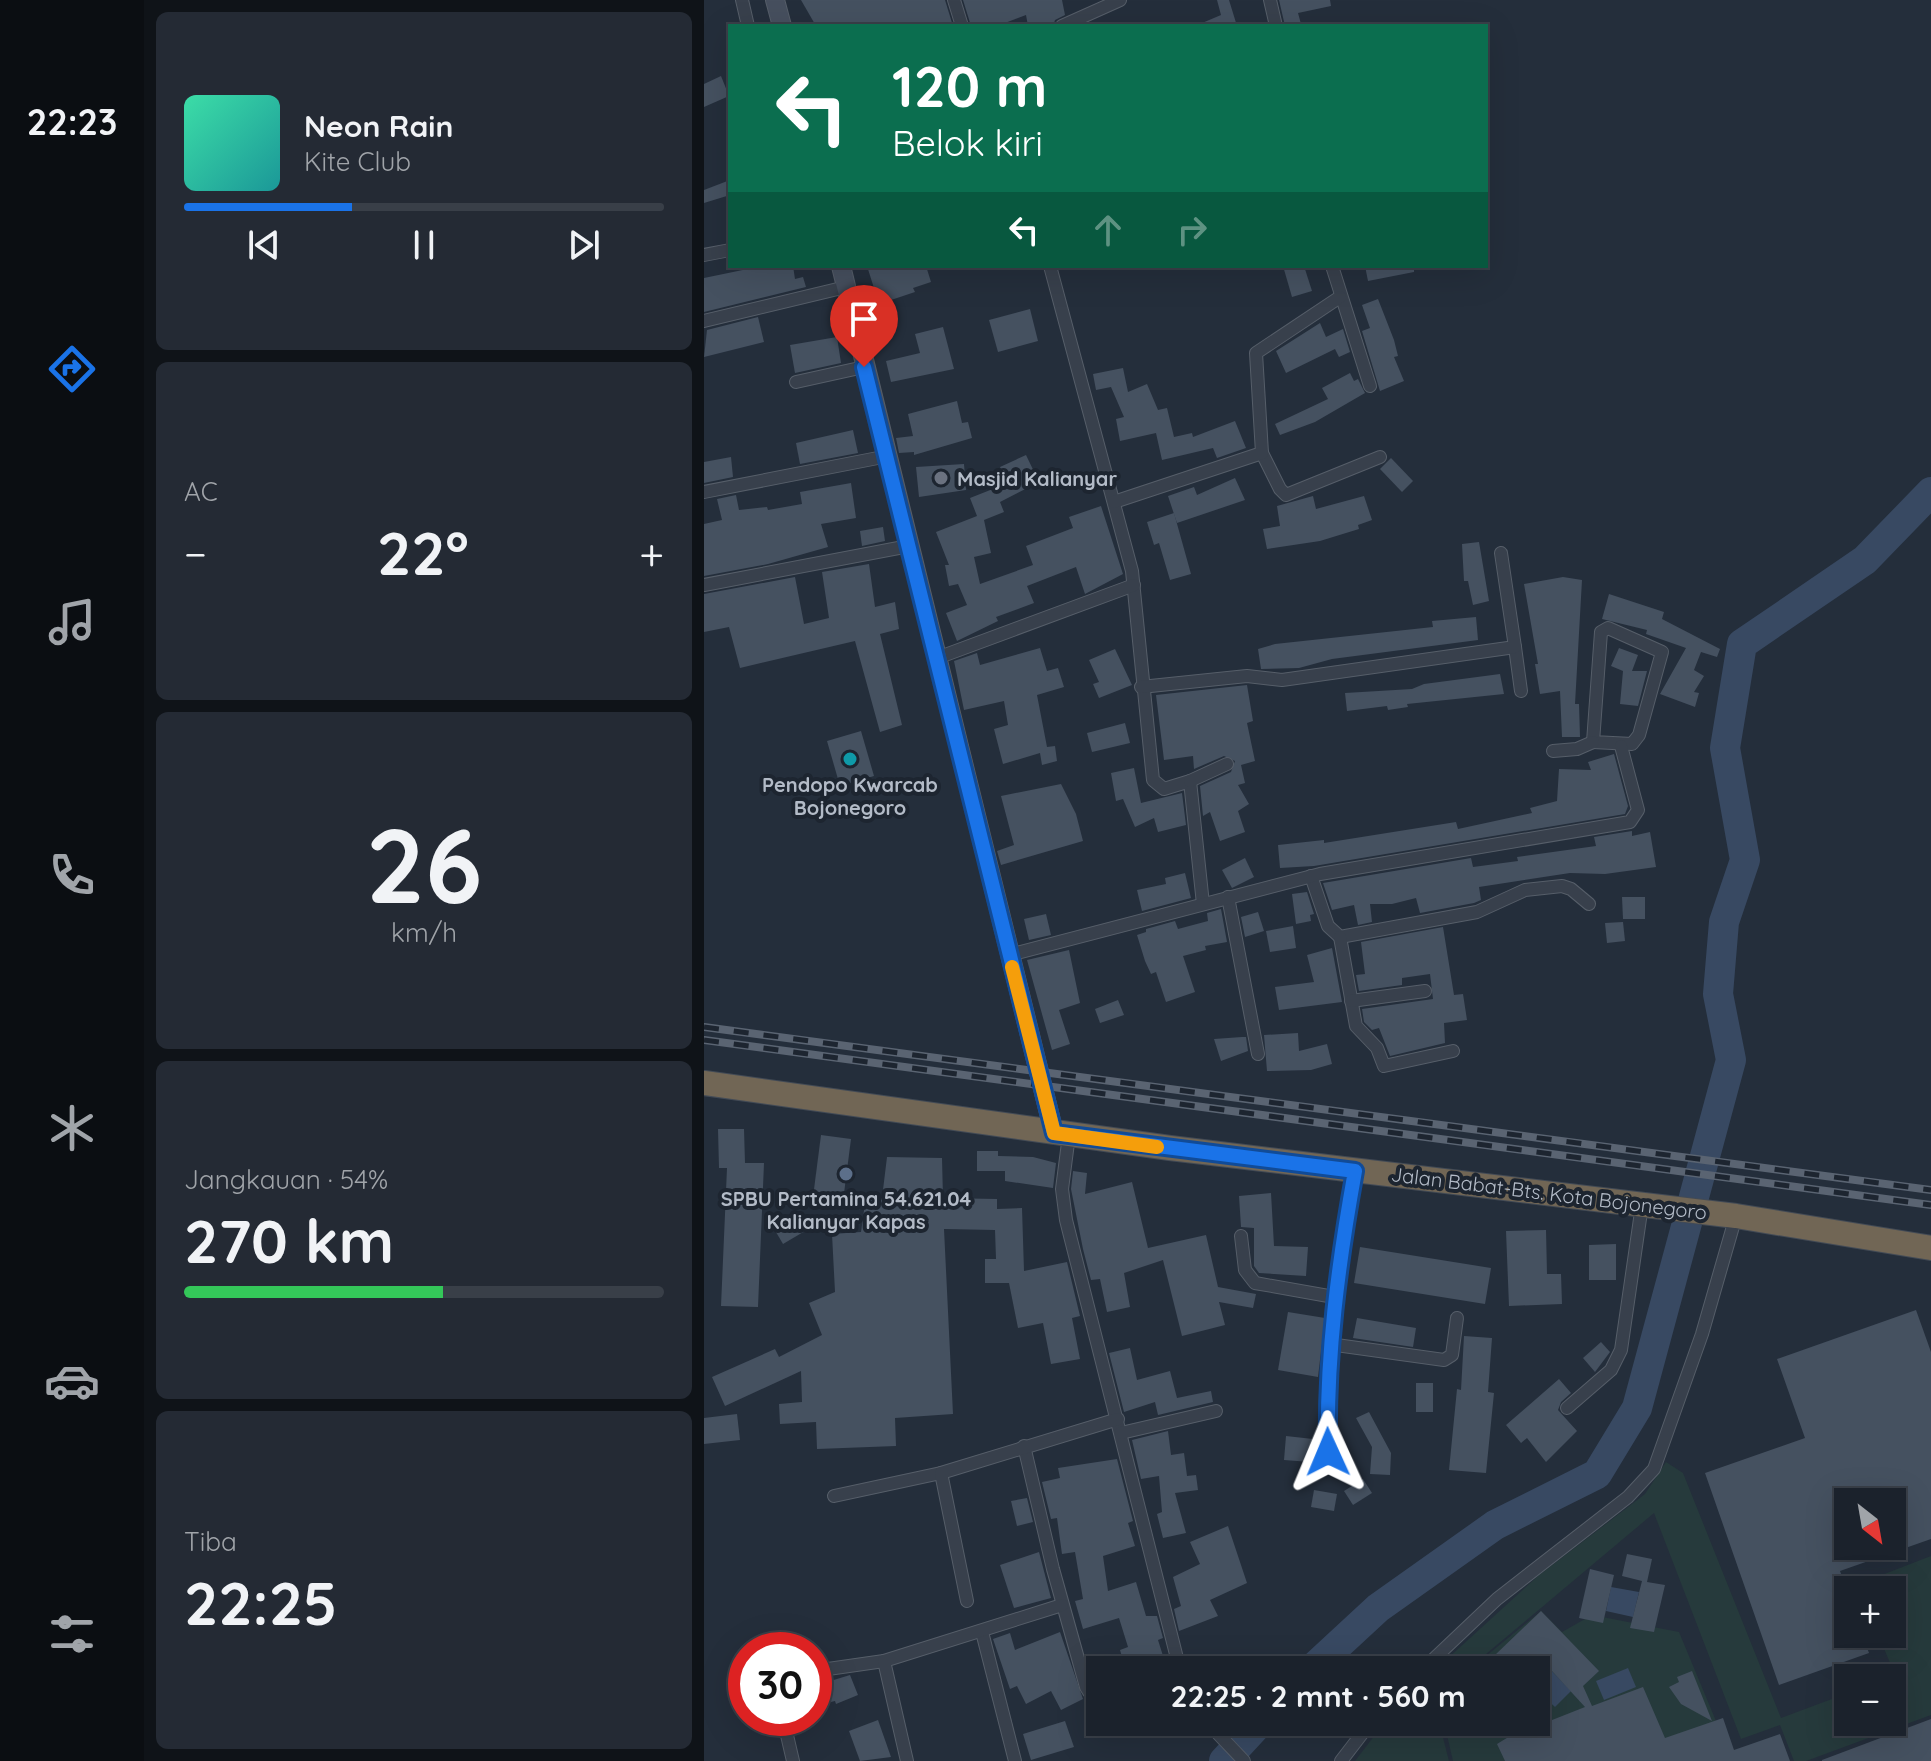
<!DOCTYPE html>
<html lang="id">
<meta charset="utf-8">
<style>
body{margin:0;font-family:Quicksand,sans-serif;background:#242a34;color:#f1f3f6;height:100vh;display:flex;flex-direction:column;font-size:30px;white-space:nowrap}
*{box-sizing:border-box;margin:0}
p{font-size:26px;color:#a0a4a9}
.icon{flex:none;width:44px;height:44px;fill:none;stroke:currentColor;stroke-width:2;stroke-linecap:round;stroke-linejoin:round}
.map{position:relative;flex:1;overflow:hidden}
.details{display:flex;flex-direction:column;gap:12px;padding:12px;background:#0f1318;width:560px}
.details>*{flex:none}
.guide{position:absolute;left:24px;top:24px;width:760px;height:244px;border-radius:0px;box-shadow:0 8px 32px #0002,0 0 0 2px #393f48;background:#0b6e4f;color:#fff;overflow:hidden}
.needle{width:52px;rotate:149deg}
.fabs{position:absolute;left:1130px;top:1488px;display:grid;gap:16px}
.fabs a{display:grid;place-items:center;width:72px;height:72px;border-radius:0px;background:#1b222c;box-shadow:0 8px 32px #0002,0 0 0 2px #393f48;font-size:40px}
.speed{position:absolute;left:24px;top:1632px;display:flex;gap:16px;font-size:40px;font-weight:700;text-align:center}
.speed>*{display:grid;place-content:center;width:104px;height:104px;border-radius:50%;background:#1b222c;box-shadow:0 8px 32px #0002,0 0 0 2px #393f48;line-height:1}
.speed .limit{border:12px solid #d22;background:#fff;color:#111}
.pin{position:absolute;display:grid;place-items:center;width:68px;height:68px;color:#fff;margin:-82px -34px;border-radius:50% 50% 50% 0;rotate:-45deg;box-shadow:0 0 8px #0007}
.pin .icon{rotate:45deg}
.me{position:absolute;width:88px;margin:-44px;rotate:359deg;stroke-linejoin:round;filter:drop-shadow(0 0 6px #0008)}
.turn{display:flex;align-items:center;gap:28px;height:168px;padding:0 32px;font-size:36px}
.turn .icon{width:104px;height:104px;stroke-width:2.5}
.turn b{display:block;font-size:56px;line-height:68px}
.lanes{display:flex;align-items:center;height:76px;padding:0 32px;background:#0003;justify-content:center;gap:40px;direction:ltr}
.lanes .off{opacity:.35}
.big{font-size:60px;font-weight:700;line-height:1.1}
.details .tile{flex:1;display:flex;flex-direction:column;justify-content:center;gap:12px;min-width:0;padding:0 28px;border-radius:12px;background:#242a34}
.details .dial{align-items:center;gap:0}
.dial b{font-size:104px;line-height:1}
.song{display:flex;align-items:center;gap:24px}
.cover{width:96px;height:96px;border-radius:12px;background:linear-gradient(135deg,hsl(160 70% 55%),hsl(180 70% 35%))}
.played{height:8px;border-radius:4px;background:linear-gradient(90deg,#1a73e8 35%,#393f48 35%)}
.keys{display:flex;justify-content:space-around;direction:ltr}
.heat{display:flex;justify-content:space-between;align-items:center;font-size:44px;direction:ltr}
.charge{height:12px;border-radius:6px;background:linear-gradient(90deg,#34c759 54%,#393f48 0)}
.trip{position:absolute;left:382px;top:1656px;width:464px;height:80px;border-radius:0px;background:#1b222c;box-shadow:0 8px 32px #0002,0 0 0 2px #393f48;font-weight:700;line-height:80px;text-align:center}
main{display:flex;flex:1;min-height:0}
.menu{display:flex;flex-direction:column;width:144px;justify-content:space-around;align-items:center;background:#0b0e12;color:#a0a4a9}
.menu .icon{width:56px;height:56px}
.menu .on{color:#1a73e8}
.menu b{font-size:36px;color:#f1f3f6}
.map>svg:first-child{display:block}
</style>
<main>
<nav class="menu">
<b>22:23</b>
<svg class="icon on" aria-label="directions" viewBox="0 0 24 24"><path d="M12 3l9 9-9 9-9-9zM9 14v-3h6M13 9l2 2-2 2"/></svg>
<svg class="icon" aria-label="music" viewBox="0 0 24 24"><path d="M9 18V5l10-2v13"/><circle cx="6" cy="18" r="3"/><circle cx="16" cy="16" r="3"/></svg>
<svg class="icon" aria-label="phone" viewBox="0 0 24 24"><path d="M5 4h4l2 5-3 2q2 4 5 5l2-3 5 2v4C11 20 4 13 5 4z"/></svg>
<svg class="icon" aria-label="climate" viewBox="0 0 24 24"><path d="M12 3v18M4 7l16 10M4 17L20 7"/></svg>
<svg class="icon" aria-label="car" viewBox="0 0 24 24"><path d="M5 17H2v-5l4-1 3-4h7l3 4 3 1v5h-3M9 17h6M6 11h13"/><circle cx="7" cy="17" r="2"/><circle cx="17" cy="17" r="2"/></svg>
<svg class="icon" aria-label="filters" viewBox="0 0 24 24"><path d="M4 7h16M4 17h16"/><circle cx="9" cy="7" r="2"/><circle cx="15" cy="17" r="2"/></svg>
</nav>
<section class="details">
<div class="tile">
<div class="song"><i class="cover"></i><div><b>Neon Rain</b><p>Kite Club</p></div></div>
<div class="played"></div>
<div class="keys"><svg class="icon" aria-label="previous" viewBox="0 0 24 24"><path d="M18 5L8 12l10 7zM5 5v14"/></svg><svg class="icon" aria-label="pause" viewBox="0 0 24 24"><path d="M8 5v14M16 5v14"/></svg><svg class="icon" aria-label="next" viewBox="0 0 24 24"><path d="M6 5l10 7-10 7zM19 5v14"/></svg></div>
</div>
<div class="tile"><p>AC</p>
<div class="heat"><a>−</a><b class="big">22°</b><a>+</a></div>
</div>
<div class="tile dial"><b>26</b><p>km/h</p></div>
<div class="tile"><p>Jangkauan · 54%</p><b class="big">270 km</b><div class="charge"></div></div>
<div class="tile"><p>Tiba</p><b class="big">22:25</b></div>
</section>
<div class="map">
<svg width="1227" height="1761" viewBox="0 0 1227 1761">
<rect width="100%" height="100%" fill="#242e3b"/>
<g fill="#263a3c">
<path d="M962,1462L979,1473L1077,1718L1144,1693V1722H1188V1678H1185L1191,1675L1174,1634H1188V1590H1155L1152,1585L1227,1556V1715L1102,1761H1090L1076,1725L1037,1739L950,1513L763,1670H731L834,1576L941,1494Z"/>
<path d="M837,1611L858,1632L888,1615L975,1632L1012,1721L954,1761H749L740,1722H832V1670H765Z"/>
<path d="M681,1722H735L745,1761H651Z"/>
</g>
<g fill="#384962">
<path d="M907,1587L935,1592L929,1617L902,1611Z"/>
<path d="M839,1662L867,1691L851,1707L832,1689L831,1670Z"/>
<path d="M924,1668L932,1687L900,1700L892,1681Z"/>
</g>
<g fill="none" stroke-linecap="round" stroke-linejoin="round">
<g stroke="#384962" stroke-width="30">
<path d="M607,1670L674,1608L791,1525L893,1474L933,1408L1027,1060L1014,994L1020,922L1041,860L1021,748L1038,644L1161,560L1227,492"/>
<path d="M520,1761L556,1722"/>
</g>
</g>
<g fill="#455160" fill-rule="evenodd">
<path d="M97,0H241L249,26H112Z"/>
<path d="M259,0H358L361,15L351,20L349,26H324L322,15L293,26H267Z"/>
<path d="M513,0H525L533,26H491L517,15Z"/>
<path d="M575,0H626L627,6L594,13L597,24L581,26Z"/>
<path d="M17,76L25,96L0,107V84Z"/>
<path d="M26,180V195L0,203V190Z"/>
<path d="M58,266H89L91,279L99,277L102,287L0,312V278Z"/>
<path d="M163,266H222L227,282L209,288L211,292L175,304Z"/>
<path d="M579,266H600L608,291L588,297Z"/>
<path d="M661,266H710V272L664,281Z"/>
<path d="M674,299L690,340L694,356L690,357L700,381L676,391L658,331L666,328L658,305Z"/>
<path d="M326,309L334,341L294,352L285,320Z"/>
<path d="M54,317L60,342L0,357L3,330Z"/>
<path d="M616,323L622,337L639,329L646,352L635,357L631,349L582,373L572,351Z"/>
<path d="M239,327L250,369L187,382L182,361L216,353L211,334Z"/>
<path d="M133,337L137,363L91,373L86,345Z"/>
<path d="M419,368L424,392L443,384L454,410L463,408L470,437L488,433L489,437L531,421L542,448L513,458L509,448L458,460L452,433L416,441L412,419L420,417L407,387L392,390L389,374Z"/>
<path d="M646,373L650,381L654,379L661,393L611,422L576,435L571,424L624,399L618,388Z"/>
<path d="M253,401L258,423L264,422L268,438L210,455V452L195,453L192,438L209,436L204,414Z"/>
<path d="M149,430L154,453L96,464L92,443Z"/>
<path d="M322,455L335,482L296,502L300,512L280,520L287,553L270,557L276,584L329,565L322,546L369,528L365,517L397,506L419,574L381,594L372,567L323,586L330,603L292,617L294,621L253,641L242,613L263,605L254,584L245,586L241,565H245L232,532L273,516L266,498L304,483L296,467Z"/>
<path d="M27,457L29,477L0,483V462Z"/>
<path d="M687,458L709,481L698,492L676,469Z"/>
<path d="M260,464L262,490L215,497L212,467Z"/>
<path d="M531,478L541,500L473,523L464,496L490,487L493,495Z"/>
<path d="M147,483L152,518L117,524L124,547L64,564L0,576V524L18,520L13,499L32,495L35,510L63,507L64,510L98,504L96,492Z"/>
<path d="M609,496L612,509L660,496L668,520L654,525L655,529L616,541L563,549L559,529L576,526L573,506Z"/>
<path d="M470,513L487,574L466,580L455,543L450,545L443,522Z"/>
<path d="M179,527L181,541L158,546L156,531Z"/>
<path d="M775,542L785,601L769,605L764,581H760L758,544Z"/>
<path d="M165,564L171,607L191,602L195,629L176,634L198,725L176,732L151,641L36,668L25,627L0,632V594L91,577L100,624L125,618L118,572Z"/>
<path d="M859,577L878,580L871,704H875L876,737H858L856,691L836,694L831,664H834L820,584Z"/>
<path d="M905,594L960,612L958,619L1016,649L1013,657L997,652L990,670L1000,676L990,692L995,693L991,707L956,694L982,648L942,634L943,630L898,619Z"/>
<path d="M772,617L774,640L628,659L595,668L557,669L554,649L571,644L729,627L728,621Z"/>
<path d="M336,648L343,671L354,668L360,687L333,695L343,747L351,746L353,761L338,765L336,753L299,764L290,729L304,725L300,701L260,710L250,661L273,653L276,665Z"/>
<path d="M915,648L934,655L928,671H943L934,706L916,704L919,671L907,666Z"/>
<path d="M411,649L428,685L395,698L389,684L395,682L385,660Z"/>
<path d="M796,674L800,694L703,704L704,707L684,710L683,706L643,711L641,693L708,689L720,684Z"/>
<path d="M543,685L549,721L543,723L551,761L537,765L541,783L534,785L545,804L534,811L541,832L516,841L506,812L499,816L496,786L527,772L531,761L520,756L490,769L489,756L460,760L452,695Z"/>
<path d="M421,723L426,743L388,752L383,733Z"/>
<path d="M157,731L170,776L136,786L123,741Z"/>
<path d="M910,754L924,806L921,814L610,866L576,868L574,845L620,840V843L752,822L754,829L828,813L826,808L853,801L855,769L887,770L884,762Z"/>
<path d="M430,768L437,803L478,793L482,825L454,832L450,818L431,827L419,799L412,801L407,773Z"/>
<path d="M357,784L372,814L379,841L297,865L293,851L310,845L297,796Z"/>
<path d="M928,831V836L946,832L952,867L901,874L866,873L775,887L777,900L770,903L716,913L712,898L688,904H666L668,922L654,925L650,905L628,910L619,883L767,858L769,867L814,861L813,857L892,846L890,837Z"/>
<path d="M541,858L550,877L528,888L518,870Z"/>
<path d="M481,873L487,898L438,911L433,890L462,884L461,878Z"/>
<path d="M603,892L610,914L606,915L607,921L592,924L588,894Z"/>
<path d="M918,897H941V919H919Z"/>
<path d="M517,909L523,942L501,946L502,950L479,956L491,992L462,1002L452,972L447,974L441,961L433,935L442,932V929L471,921L474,929L504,921L503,913Z"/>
<path d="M554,912L560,931L541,937L537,917Z"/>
<path d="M342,914L347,935L325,940L320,919Z"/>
<path d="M919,922L921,941L903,943L901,923Z"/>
<path d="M589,926L592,948L566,952L562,931Z"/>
<path d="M739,927L750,995L759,994L763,1020L740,1023L741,1043L686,1056L675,1028L668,1030L660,1022L658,1009L729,999L726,974L698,978V985L655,991L652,975L661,974L657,942Z"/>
<path d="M628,948L638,1002L575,1010L571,987L610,982L603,955Z"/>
<path d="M365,950L376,1003L355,1010L366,1044L348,1050L323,960Z"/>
<path d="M414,1000L420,1015L396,1023L391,1009Z"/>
<path d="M594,1033L595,1051L623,1044L628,1064L607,1070L563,1071L560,1035Z"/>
<path d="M538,1037H542L544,1051L517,1061L510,1039Z"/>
<path d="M14,1129H40L41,1163H60L54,1307L17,1306L23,1168H15Z"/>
<path d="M117,1135L147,1139L139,1201L109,1197Z"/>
<path d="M273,1151H294V1156L329,1157L352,1163L349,1188L301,1181V1171H273Z"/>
<path d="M183,1157L238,1158L239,1198L293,1199V1209L318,1208L320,1271L363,1262L376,1316L368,1318L376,1359L347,1364L339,1323L314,1328L305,1283H281V1259H292L291,1230L240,1229L249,1414L191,1418L192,1446L113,1449L112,1422L76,1424L75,1404L98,1402L97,1371L21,1406L8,1377L71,1349L75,1357L118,1335L105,1303L131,1292L128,1234L157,1232L162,1196L178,1198Z"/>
<path d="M369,1171L383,1173L381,1194L428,1182L444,1248L502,1235L514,1287L552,1294L549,1308L515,1302L521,1325L478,1336L459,1260L420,1273L426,1307L403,1312L396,1279L387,1280L379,1249L367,1189Z"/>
<path d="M567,1193L570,1246L604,1247L602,1276L555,1273L550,1266V1228L537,1227L535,1196Z"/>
<path d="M92,1215L101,1231L79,1244L69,1227Z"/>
<path d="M842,1230L843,1274H857L858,1304L805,1306L802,1231Z"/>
<path d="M912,1244V1280H885V1245Z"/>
<path d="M656,1247L787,1268L781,1304L650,1283Z"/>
<path d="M1212,1310L1227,1352V1539L1136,1571L1144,1594V1634H1158L1165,1653L1075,1685L1001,1473L1101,1438L1073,1359ZM1144,1502H1188V1546H1144Z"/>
<path d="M584,1312L621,1318L614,1377L574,1370Z"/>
<path d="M653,1318L712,1328L709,1347L649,1338Z"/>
<path d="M760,1336L788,1338L784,1392L790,1393L782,1473L745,1470L753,1389L757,1390Z"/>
<path d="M897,1342L906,1352L891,1372L879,1358Z"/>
<path d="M426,1348L433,1380L466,1371L473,1398L507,1391L509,1402L454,1415L451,1402L420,1412L405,1353Z"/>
<path d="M855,1379L867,1393L857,1402L854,1410L873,1431L842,1462L823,1438L817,1443L802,1425Z"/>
<rect x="712" y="1383" width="17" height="29"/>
<path d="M665,1412L687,1453L686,1475L666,1474L668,1447L652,1418Z"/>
<path d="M33,1414L36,1440L0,1444V1418Z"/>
<path d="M464,1431L467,1455L480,1453L483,1476L492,1475L494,1490L471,1493L482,1533L459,1538L453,1514L458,1512L455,1476L437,1479L428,1440Z"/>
<path d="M582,1436L609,1439L606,1462L580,1460Z"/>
<path d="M413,1459L429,1521L424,1523L431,1546L399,1556L404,1591L432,1582L442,1616H453L459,1638L454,1640L460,1659L450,1664L447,1670H422L416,1650L424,1647L415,1618L379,1629L371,1601L379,1599L371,1552L358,1554L353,1518L347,1519L338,1482L356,1478L354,1468Z"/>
<path d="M659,1479L668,1493L649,1505L640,1491Z"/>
<path d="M610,1490L633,1494L630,1511L607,1507Z"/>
<path d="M323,1498L329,1522L313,1526L307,1501Z"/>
<path d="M524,1526L543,1583L506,1600L514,1616L475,1631L470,1609L477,1606L469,1577L496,1564L486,1542Z"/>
<path d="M335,1552L347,1598L310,1608L296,1565Z"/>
<path d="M923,1554L948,1559L943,1582L961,1585L950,1632L926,1628L938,1581L918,1576Z"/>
<path d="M886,1569L910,1575L899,1623L875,1618Z"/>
<path d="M837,1611L895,1671L879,1686L888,1706L939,1687L961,1738L1019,1718L1030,1750L1076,1734L1086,1761H801L793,1744L829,1722H843L881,1707L836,1658L823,1670H774L796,1660L791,1655Z"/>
<path d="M356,1632L379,1699L357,1710L347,1691L322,1704L313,1686L306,1689L289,1639L306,1633L311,1650Z"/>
<path d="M988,1671L1008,1721L977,1704L965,1687L975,1682L973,1677Z"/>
<path d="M146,1675L154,1695L132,1704L131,1701L110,1706V1686Z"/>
<path d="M1227,1719V1761H1118V1760Z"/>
<path d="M174,1720L187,1757L156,1761L145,1731Z"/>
<path d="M361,1721L370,1747L327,1760L319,1734Z"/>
<path d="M403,1722H442V1726L408,1736Z"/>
</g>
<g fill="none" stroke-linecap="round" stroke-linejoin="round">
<defs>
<g id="street">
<path d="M38,0L44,26"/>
<path d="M250,0L258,26"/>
<path d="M566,0L572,26"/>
<path d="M358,26L416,0"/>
<path d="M0,255L26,250"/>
<path d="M346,266L428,571L449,780L460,789L486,781L499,904"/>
<path d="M628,266L666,386"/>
<path d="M0,321L142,287"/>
<path d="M92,382L160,367"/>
<path d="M558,453L576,489L582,495L676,457"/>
<path d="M0,492L184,456"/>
<path d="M410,502L558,453L552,353L636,297"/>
<path d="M0,585L205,546"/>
<path d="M904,628L958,652L935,735L928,744L889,742L897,632Z"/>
<path d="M811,647L817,691"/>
<path d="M233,658L430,585"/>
<path d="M437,687L543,676L578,680L811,647L797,553"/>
<path d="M849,751L873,749L889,742"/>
<path d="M486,781L523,764"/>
<path d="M607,876L624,926L636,937L773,912L821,890L858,886L867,889L885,904"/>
<path d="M524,897L554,1054"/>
<path d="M636,937L652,1026L673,1048L680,1066L749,1051"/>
<path d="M305,955L616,874L926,822L934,810L917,746"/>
<path d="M647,1001L721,991"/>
<path d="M365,1135L358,1189L362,1220L476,1670"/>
<path d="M537,1236L541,1270L551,1283L630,1297"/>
<path d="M625,1344L740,1360L748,1355L753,1318"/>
<path d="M863,1408L907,1370L917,1350L938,1205"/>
<path d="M417,1433L512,1411"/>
<path d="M320,1446L349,1569L382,1687L385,1692L396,1691"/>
<path d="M624,1452C622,1356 634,1265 651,1171"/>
<path d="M130,1496L237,1473"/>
<path d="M263,1601L237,1473L414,1419"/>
<path d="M278,1632L311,1761"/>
<path d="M456,1670L473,1664"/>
<path d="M718,1670L793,1599L924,1497L950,1469L998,1334L1032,1216"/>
<path d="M110,1671L180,1661"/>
<path d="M79,1718L89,1761"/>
<path d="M503,1722L540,1761"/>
<path d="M203,1761L180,1661L358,1605"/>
<path d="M637,1761L667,1722"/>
</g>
<g id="secondary">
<path d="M71,0L78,26"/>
<path d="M137,266L350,1133"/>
</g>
<path id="highway" d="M0,1083L466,1148L1032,1216L1227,1248"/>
</defs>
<use href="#street" stroke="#565e69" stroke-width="14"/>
<use href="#secondary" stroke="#565e69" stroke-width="20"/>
<use href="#highway" stroke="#434b56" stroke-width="26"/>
<use href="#street" stroke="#38404c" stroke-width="12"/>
<use href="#secondary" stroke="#464f5e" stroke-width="18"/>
<use href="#highway" stroke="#716655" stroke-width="24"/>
<defs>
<g id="rail">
<path d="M0,1027L1227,1190"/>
<path d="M0,1040L1227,1205"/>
</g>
</defs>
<use href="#rail" stroke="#5a6472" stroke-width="8"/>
<use href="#rail" stroke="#1d2530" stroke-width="5" stroke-dasharray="15" stroke-linecap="butt"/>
</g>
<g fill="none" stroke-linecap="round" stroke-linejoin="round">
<defs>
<path id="route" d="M160,367L350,1133L651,1171C634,1265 622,1356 624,1452"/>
</defs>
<use href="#route" stroke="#114b97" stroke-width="20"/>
<use href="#route" stroke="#1a73e8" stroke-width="14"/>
<path stroke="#f59e0b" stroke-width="14" d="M308,967L350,1133L453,1147"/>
</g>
<circle fill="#6b7280" stroke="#1d2530" stroke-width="3" cx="237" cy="478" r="8"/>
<circle fill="#0f9aa8" stroke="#1d2530" stroke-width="3" cx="146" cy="759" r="8"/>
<circle fill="#5c6f8a" stroke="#1d2530" stroke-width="3" cx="142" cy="1174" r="8"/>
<g text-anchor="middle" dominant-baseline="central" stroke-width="8" stroke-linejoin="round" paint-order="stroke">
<g font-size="20" font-weight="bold" fill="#b3bbc7" stroke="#1d2530">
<text x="253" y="478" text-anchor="start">Masjid Kalianyar</text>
<text x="146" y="784">Pendopo Kwarcab<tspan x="146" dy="23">Bojonegoro</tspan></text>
<text x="142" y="1198">SPBU Pertamina 54.621.04<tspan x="142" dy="23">Kalianyar Kapas</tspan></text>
</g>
<g font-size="20" fill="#b3bbc7" stroke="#1d2530">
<text transform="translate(845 1193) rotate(7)">Jalan Babat-Bts. Kota Bojonegoro</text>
</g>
</g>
</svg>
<div class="fabs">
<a><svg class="needle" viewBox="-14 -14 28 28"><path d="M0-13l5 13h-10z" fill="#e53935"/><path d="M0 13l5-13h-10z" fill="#a0a4a9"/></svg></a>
<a>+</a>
<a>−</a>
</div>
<div class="speed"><div class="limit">30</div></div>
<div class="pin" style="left:160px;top:367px;background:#d93025"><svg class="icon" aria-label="arrive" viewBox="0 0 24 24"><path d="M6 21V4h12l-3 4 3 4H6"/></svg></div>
<svg class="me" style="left:624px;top:1452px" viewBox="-20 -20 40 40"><path d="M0-17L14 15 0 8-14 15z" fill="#1a73e8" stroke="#fff" stroke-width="4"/></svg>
<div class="trip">22:25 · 2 mnt · 560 m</div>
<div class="guide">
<div class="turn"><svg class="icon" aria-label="left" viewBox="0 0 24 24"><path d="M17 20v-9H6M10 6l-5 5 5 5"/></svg><div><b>120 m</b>Belok kiri</div></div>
<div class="lanes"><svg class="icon" aria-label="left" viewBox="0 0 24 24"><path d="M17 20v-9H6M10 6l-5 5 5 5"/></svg><svg class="icon off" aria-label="ahead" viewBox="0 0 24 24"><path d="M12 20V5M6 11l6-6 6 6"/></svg><svg class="icon off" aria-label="right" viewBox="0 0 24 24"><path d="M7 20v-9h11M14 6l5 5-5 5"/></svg></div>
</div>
</div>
</main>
